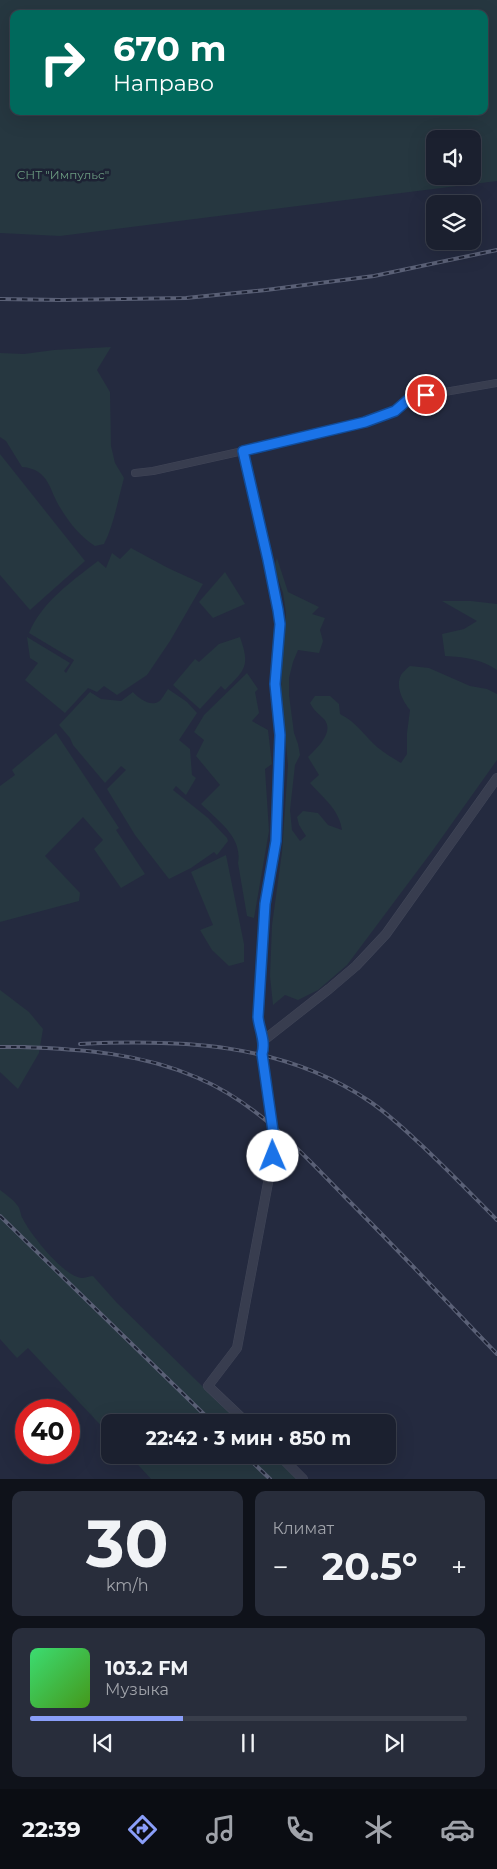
<!DOCTYPE html>
<html lang="ru">
<meta charset="utf-8">
<style>
body{margin:0;font-family:Montserrat,sans-serif;background:#282d3b;color:#f1f3f6;height:100vh;display:flex;flex-direction:column;font-size:19px;white-space:nowrap}
*{box-sizing:border-box;margin:0}
p{font-size:16px;color:#a0a3aa}
.icon{flex:none;width:28px;height:28px;fill:none;stroke:currentColor;stroke-width:2;stroke-linecap:round;stroke-linejoin:round}
.map{position:relative;height:1479px;overflow:hidden}
.panel{display:flex;flex-direction:column;gap:12px;padding:12px;background:#0f121a;flex:1}
.panel>*{flex:none}
.hud{position:absolute;left:10px;top:10px;width:478px;height:105px;border-radius:10px;box-shadow:0 5px 20px #0002,0 0 0 1px #393e4b;background:#00695c;color:#fff;overflow:hidden}
.tools{position:absolute;left:426px;top:130px;display:grid;gap:10px}
.tools a{display:grid;place-items:center;width:55px;height:55px;border-radius:10px;background:#1b202f;box-shadow:0 5px 20px #0002,0 0 0 1px #393e4b;font-size:25px}
.speed{position:absolute;left:15px;top:1399px;display:flex;gap:10px;font-size:25px;font-weight:700;text-align:center}
.speed>*{display:grid;place-content:center;width:65px;height:65px;border-radius:50%;background:#1b202f;box-shadow:0 5px 20px #0002,0 0 0 1px #393e4b;line-height:1}
.speed .limit{border:8px solid #d22;background:#fff;color:#111}
.pin{position:absolute;display:grid;place-items:center;width:42px;height:42px;color:#fff;margin:-21px;border:2px solid #fff;border-radius:50%;box-shadow:0 1px 5px #0007}
.me{position:absolute;width:55px;margin:-28px;rotate:359deg;stroke-linejoin:round;filter:drop-shadow(0 0 4px #0008)}
.turn{display:flex;align-items:center;gap:18px;height:105px;padding:0 20px;font-size:22px}
.turn .icon{width:65px;height:65px;stroke-width:2.5}
.turn b{display:block;font-size:35px;line-height:42px}
.big{font-size:38px;font-weight:700;line-height:1.1}
.panel .widget{flex:1;display:flex;flex-direction:column;justify-content:center;gap:8px;min-width:0;padding:0 18px;border-radius:10px;background:#282d3b}
.panel .dial{align-items:center;gap:0}
.dial b{font-size:65px;line-height:1}
.song{display:flex;align-items:center;gap:15px}
.cover{width:60px;height:60px;border-radius:8px;background:linear-gradient(135deg,hsl(140 70% 55%),hsl(100 70% 35%))}
.played{height:5px;border-radius:2px;background:linear-gradient(90deg,#8a9ef9 35%,#393e4b 35%)}
.keys{display:flex;justify-content:space-around;direction:ltr}
.heat{display:flex;justify-content:space-between;align-items:center;font-size:28px;direction:ltr}
.panel .tiles{flex:1;display:grid;gap:12px;grid-template-columns:1fr 1fr}
.widget:last-child{grid-column:span 2}
.trip{position:absolute;left:101px;top:1414px;width:295px;height:50px;border-radius:10px;background:#1b202f;box-shadow:0 5px 20px #0002,0 0 0 1px #393e4b;font-weight:700;line-height:50px;text-align:center}
.menu{display:flex;height:80px;justify-content:space-around;align-items:center;background:#0b0d13;color:#a0a3aa}
.menu .icon{width:35px;height:35px}
.menu .selected{color:#8a9ef9}
.menu b{font-size:22px;color:#f1f3f6}
.map>svg:first-child{display:block}
</style>
<div class="map">
<svg width="497" height="1479" viewBox="0 0 497 1479">
<rect width="100%" height="100%" fill="#242a3f"/>
<g fill="#263740" fill-rule="evenodd">
<path d="M0,0H497V181L60,236L0,233ZM14,14H484V111H14ZM435,139H472V176H435Z"/>
<path d="M111,347L97,370L110,392L111,446L115,463L124,478C118,499 114,525 104,544L95,546C81,537 70,524 61,509C49,491 50,469 22,467L6,441L0,437V353L24,354L54,350Z"/>
<path d="M0,454L85,561L30,610L0,575Z"/>
<path d="M131,548L168,568L203,584L170,641L147,675L117,695L104,686L97,692L88,688L65,713L25,680L38,663L30,658L27,637L70,663L64,671L66,673L74,660L29,633C42,602 72,581 98,561L106,568L112,553L120,559Z"/>
<path d="M277,558L288,592L319,607L312,614L325,618L320,630L323,641L319,653L298,650L293,662L289,678V695L294,733L298,744L300,755L295,765L290,810L292,830L300,841L306,836L299,825L297,817L303,811L318,813L328,825L342,830C339,809 323,798 310,783L319,775L308,757C317,748 335,732 324,719C318,713 314,711 310,703L315,696H330L339,704L340,714C356,722 364,735 377,747C384,753 393,758 401,763L407,754V733L410,710C403,701 395,687 401,675C403,672 407,668 410,666L429,668L470,686L487,689L497,694V760L433,850L347,965L318,990L298,1000L285,995L273,1005L270,976L272,925L282,852L288,765L281,692L282,664L286,613L283,593L274,567Z"/>
<path d="M225,572L245,604L213,618L199,602Z"/>
<path d="M442,601H471L497,604V670C481,659 464,657 445,656L442,634L464,629L477,621Z"/>
<path d="M240,637C250,666 246,669 225,690L221,686L200,709L173,685L195,659L199,662L219,644Z"/>
<path d="M247,673L258,689L255,692L259,713L252,721L268,730L272,764L265,769L269,831L254,918L247,916L238,863C243,837 217,820 201,804L220,785L196,756L204,740L194,732L204,715Z"/>
<path d="M168,689L187,702L197,713L179,740L190,749L192,775L196,778L186,795L176,786L173,790L208,818L227,838L228,841L217,855L214,852L191,868L169,879L135,835L107,789L126,770L121,766L105,783L73,745L70,738L59,725L90,692L101,699L121,701L133,692C137,697 150,707 158,702C162,700 165,693 168,689Z"/>
<path d="M56,733L119,828L116,830L145,874L121,888L94,849L103,840L83,817L45,856L80,893L79,901L0,922V786L15,775L12,770Z"/>
<path d="M226,855L244,944V962L229,966L212,950L200,930L213,925L191,872Z"/>
<path d="M0,990L29,1012L43,1029L39,1053L18,1089L0,1072Z"/>
<path d="M0,1190C6,1195 13,1199 17,1205C21,1209 20,1215 23,1219C30,1234 64,1277 82,1278C85,1278 90,1276 93,1276L117,1303L239,1422H110V1435L28,1348L17,1358L0,1339Z"/>
<path d="M129,1455H273L297,1479H151Z"/>
</g>
<g fill="none" stroke-linecap="round" stroke-linejoin="round">
<defs>
<g id="minor">
<path d="M243,451L269,561L280,624L276,651L275,684L280,735L276,841L265,904L257,1017L260,1033L264,1040"/>
<path d="M135,473L153,471L243,451L365,422L395,411L410,398L497,383"/>
</g>
<g id="tertiary">
<path d="M246,1422L208,1386L237,1348L273,1156L274,1138L262,1053L264,1040L329,989L356,966L386,934L497,778"/>
<path d="M279,1455L303,1479"/>
</g>
</defs>
<use href="#minor" stroke="#414658" stroke-width="8"/>
<use href="#tertiary" stroke="#414658" stroke-width="10"/>
<use href="#minor" stroke="#383d4f" stroke-width="7"/>
<use href="#tertiary" stroke="#383d4f" stroke-width="9"/>
<defs>
<g id="rail">
<path d="M0,299L61,300L186,298L266,290L374,276L497,250"/>
<path d="M80,1044C181,1039 283,1043 369,1101C387,1113 403,1128 418,1142C445,1167 471,1194 497,1220"/>
<path d="M0,1047H25"/>
<path d="M20,1047C81,1049 141,1053 198,1078C257,1103 300,1151 344,1196C396,1248 446,1301 497,1354"/>
<path d="M0,1216L212,1422"/>
<path d="M245,1455L270,1479"/>
</g>
</defs>
<use href="#rail" stroke="#5a6076" stroke-width="4"/>
<use href="#rail" stroke="#1d2234" stroke-width="2" stroke-dasharray="5.5" stroke-linecap="butt"/>
</g>
<g fill="none" stroke-linecap="round" stroke-linejoin="round">
<defs>
<path id="route" d="M273,1156L274,1138L262,1054C266,1041 259,1029 258,1017L265,904L276,841L280,735L275,684L280,624L278,610L268,560L243,451L365,422L395,411L410,398L426,395"/>
</defs>
<use href="#route" stroke="#114b97" stroke-width="12"/>
<use href="#route" stroke="#1a73e8" stroke-width="9"/>
</g>
<g text-anchor="middle" dominant-baseline="central" stroke-width="5" stroke-linejoin="round" paint-order="stroke">
<g font-size="12" fill="#6b9b80" stroke="#1d2234">
<text x="63" y="174">СНТ "Импульс"</text>
</g>
</g>
</svg>
<div class="tools">
<a><svg class="icon" aria-label="sound" viewBox="0 0 24 24"><path d="M4 9h4l5-4v14l-5-4H4zM17 9q2 3 0 6"/></svg></a>
<a><svg class="icon" aria-label="layers" viewBox="0 0 24 24"><path d="M12 4l9 5-9 5-9-5zM3 14l9 5 9-5"/></svg></a>
</div>
<div class="speed"><div class="limit">40</div></div>
<div class="pin" style="left:426px;top:395px;background:#d93025"><svg class="icon" aria-label="arrive" viewBox="0 0 24 24"><path d="M6 21V4h12l-3 4 3 4H6"/></svg></div>
<svg class="me" style="left:273px;top:1156px" viewBox="-20 -20 40 40"><circle r="19" fill="#fff"/><path d="M0-13L10 11 0 6-10 11z" fill="#1a73e8"/></svg>
<div class="trip">22:42 · 3 мин · 850 m</div>
<div class="hud">
<div class="turn"><svg class="icon" aria-label="right" viewBox="0 0 24 24"><path d="M7 20v-9h11M14 6l5 5-5 5"/></svg><div><b>670 m</b>Направо</div></div>
</div>
</div>
<section class="panel">
<div class="tiles">
<div class="widget dial"><b>30</b><p>km/h</p></div>
<div class="widget"><p>Климат</p>
<div class="heat"><a>−</a><b class="big">20.5°</b><a>+</a></div>
</div>
<div class="widget">
<div class="song"><i class="cover"></i><div><b>103.2 FM</b><p>Музыка</p></div></div>
<div class="played"></div>
<div class="keys"><svg class="icon" aria-label="previous" viewBox="0 0 24 24"><path d="M18 5L8 12l10 7zM5 5v14"/></svg><svg class="icon" aria-label="pause" viewBox="0 0 24 24"><path d="M8 5v14M16 5v14"/></svg><svg class="icon" aria-label="next" viewBox="0 0 24 24"><path d="M6 5l10 7-10 7zM19 5v14"/></svg></div>
</div>
</div>
</section>
<nav class="menu">
<b>22:39</b>
<svg class="icon selected" aria-label="directions" viewBox="0 0 24 24"><path d="M12 3l9 9-9 9-9-9zM9 14v-3h6M13 9l2 2-2 2"/></svg>
<svg class="icon" aria-label="music" viewBox="0 0 24 24"><path d="M9 18V5l10-2v13"/><circle cx="6" cy="18" r="3"/><circle cx="16" cy="16" r="3"/></svg>
<svg class="icon" aria-label="phone" viewBox="0 0 24 24"><path d="M5 4h4l2 5-3 2q2 4 5 5l2-3 5 2v4C11 20 4 13 5 4z"/></svg>
<svg class="icon" aria-label="climate" viewBox="0 0 24 24"><path d="M12 3v18M4 7l16 10M4 17L20 7"/></svg>
<svg class="icon" aria-label="car" viewBox="0 0 24 24"><path d="M5 17H2v-5l4-1 3-4h7l3 4 3 1v5h-3M9 17h6M6 11h13"/><circle cx="7" cy="17" r="2"/><circle cx="17" cy="17" r="2"/></svg>
</nav>
